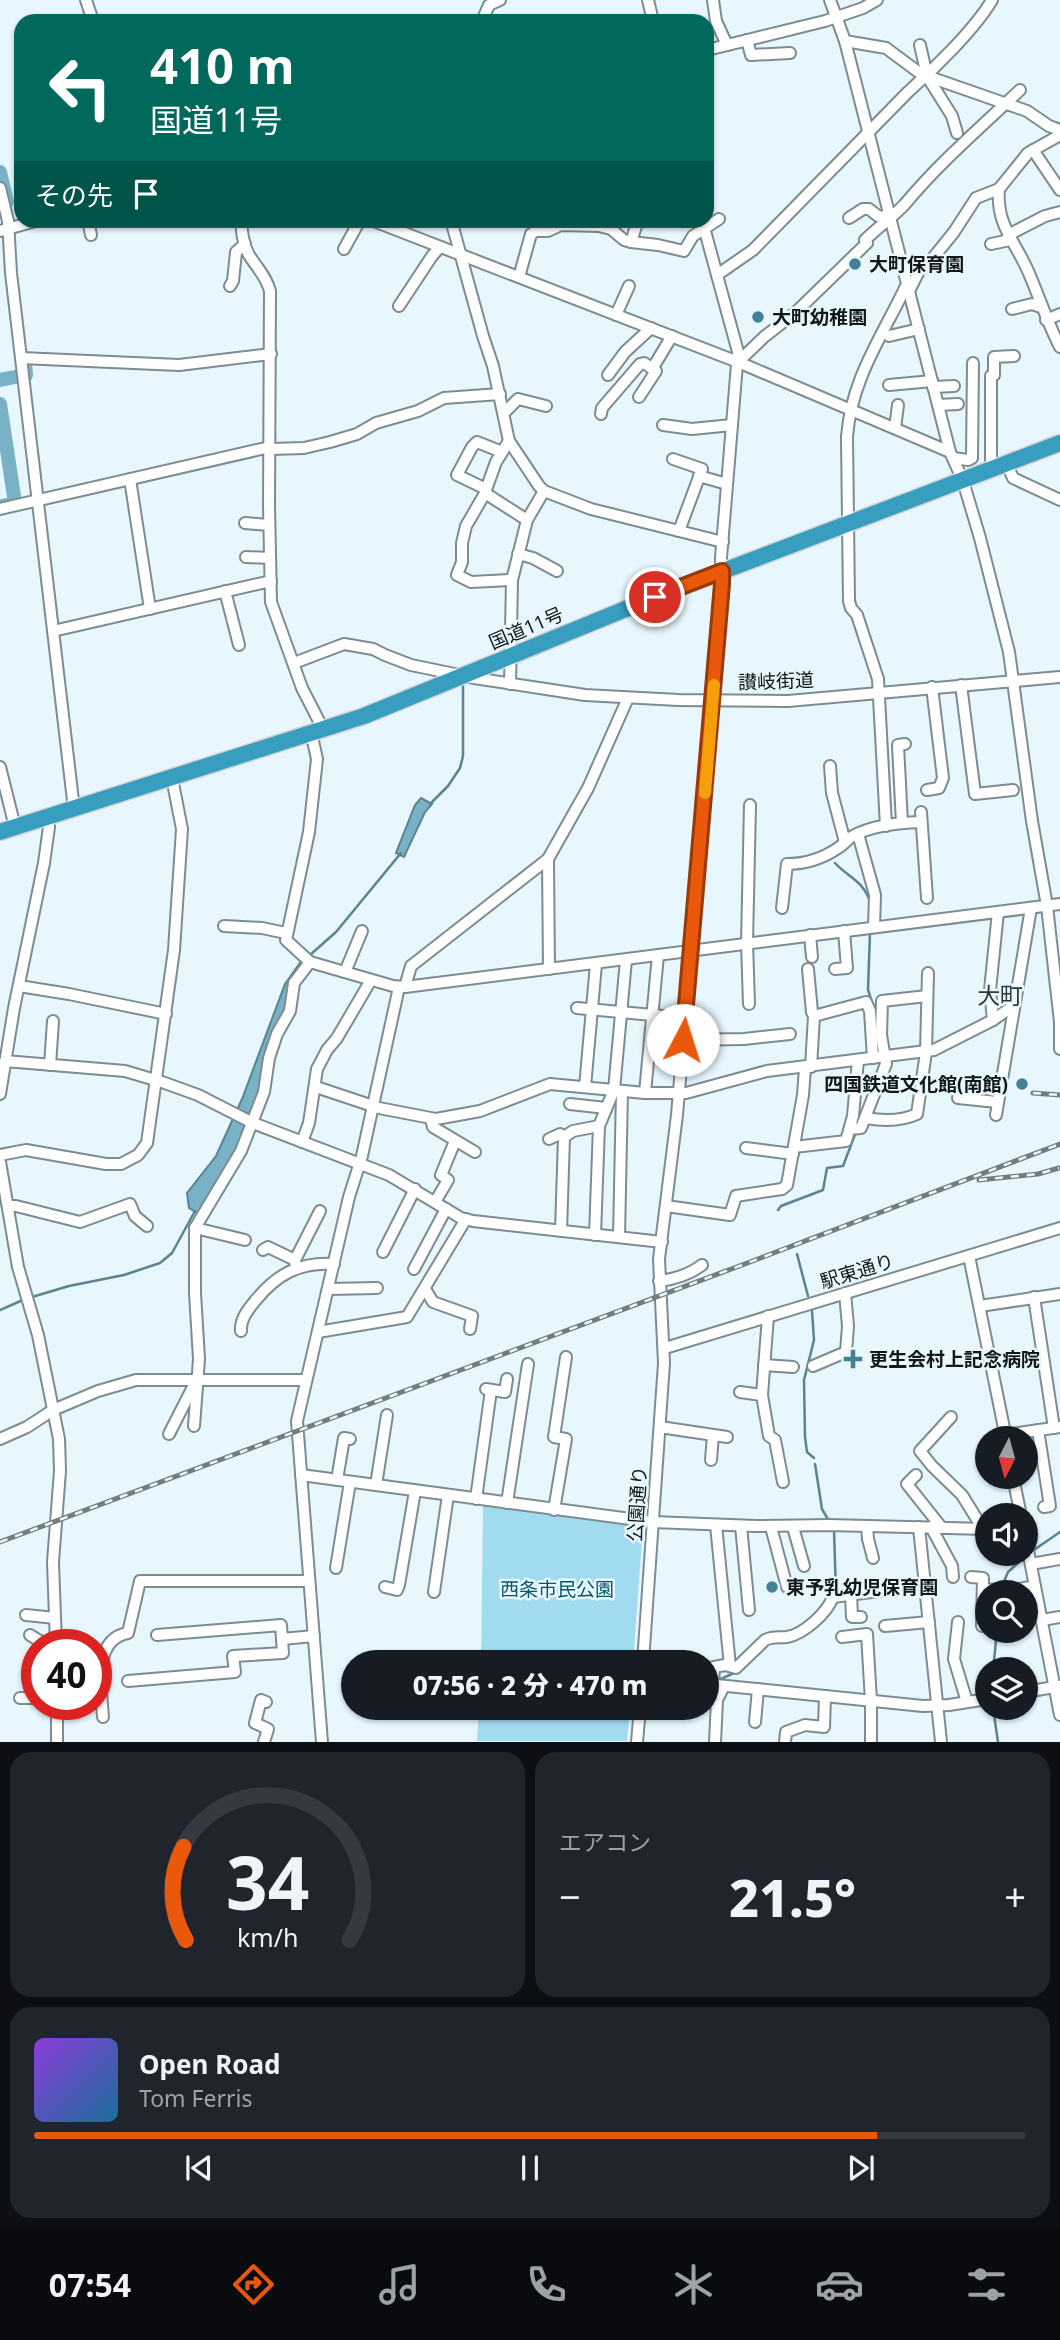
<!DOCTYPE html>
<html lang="ja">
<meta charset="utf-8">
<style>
body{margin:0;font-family:"Noto Sans","Noto Sans JP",sans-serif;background:#20242c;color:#f1f3f6;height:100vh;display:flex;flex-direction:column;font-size:26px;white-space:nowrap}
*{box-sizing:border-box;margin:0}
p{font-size:23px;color:#9ea1a6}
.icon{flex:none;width:38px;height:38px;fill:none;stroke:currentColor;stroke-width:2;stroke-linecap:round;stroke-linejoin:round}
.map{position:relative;height:1742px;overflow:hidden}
.drawer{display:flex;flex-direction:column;gap:10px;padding:10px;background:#0d0f14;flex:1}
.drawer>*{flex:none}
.banner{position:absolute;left:14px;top:14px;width:700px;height:214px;border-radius:21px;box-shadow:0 2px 5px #0004;background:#00695c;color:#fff;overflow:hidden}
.needle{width:46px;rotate:186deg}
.fabs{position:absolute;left:975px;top:1426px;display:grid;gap:14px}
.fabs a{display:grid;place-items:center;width:63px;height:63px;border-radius:50%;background:#171b24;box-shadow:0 2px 5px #0004;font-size:35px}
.speed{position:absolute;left:21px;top:1629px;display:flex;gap:14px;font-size:35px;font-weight:700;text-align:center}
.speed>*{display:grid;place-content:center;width:91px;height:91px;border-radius:50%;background:#171b24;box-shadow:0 2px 5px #0004;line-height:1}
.speed .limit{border:10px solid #d22;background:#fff;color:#111}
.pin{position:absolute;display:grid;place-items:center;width:60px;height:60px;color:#fff;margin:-30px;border:4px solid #fff;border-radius:50%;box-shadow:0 2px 7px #0007}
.me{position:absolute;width:77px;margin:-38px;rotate:5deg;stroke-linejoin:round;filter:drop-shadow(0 0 5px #0008)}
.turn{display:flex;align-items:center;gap:24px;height:147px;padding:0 21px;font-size:32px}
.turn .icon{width:91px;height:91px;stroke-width:2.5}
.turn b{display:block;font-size:49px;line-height:60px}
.then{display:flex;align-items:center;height:66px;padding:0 21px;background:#0003;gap:14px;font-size:26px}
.big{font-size:52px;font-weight:800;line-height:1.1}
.drawer .card{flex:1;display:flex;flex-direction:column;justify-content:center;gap:10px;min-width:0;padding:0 24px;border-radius:21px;background:#20242c}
.drawer .dial{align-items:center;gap:0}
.dial svg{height:182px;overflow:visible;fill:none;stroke:#363941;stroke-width:7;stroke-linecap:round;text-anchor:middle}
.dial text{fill:#f1f3f6;stroke:none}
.song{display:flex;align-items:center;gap:21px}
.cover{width:84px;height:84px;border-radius:10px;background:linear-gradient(135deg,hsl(270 70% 55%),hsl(200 70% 35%))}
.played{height:7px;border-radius:4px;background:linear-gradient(90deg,#ea580c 85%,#363941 85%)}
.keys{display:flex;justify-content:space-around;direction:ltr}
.heat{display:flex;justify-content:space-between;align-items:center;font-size:38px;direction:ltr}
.drawer .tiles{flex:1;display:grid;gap:10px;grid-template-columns:1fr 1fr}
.card:last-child{grid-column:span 2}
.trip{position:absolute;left:341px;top:1650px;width:378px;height:70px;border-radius:35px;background:#171b24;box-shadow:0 2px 5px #0004;font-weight:800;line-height:70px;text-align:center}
.menu{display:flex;height:112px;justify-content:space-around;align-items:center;background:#090b0e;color:#9ea1a6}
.menu .icon{width:49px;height:49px}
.menu .current{color:#ea580c}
.menu b{font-size:32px;color:#f1f3f6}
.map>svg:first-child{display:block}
</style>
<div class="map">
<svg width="1060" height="1742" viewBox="0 0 1060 1742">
<rect width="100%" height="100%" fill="#e7f7fd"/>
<g fill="#a1dbf0">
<path d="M483,1505L643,1527L633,1662H481Z"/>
<path d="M479,1708H630L627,1741H477Z"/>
</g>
<g fill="#79b2c6" stroke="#5a8492" stroke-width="2">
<path d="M421,798L432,804L425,812L404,857L396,853L415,805Z"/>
<path d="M302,960L303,963L289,997L239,1150L193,1222L197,1213L189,1208L187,1193L216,1156L242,1099L285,984Z"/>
</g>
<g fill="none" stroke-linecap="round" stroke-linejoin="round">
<g stroke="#5a8492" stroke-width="2.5">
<path d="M430,804L448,786L460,768L463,756V686"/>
<path d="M835,863C849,878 862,880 870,901"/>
<path d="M870,932L868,990L875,1011"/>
<path d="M310,955L336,932L401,853"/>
<path d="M778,1210L781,1206L823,1190L827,1168L843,1166L856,1132"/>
<path d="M797,1254L808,1296"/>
<path d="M32,1297L69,1286L124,1275L160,1263L172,1253L195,1211"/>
<path d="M0,1310L25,1299"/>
<path d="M812,1311L814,1340L804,1380L805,1437L807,1452L814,1458"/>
<path d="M815,1464L822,1509L829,1521"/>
<path d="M834,1530L836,1593"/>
<path d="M1031,1552L1060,1532"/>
<path d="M1002,1586L1008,1572L1026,1556"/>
<path d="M830,1612L836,1604V1599"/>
<path d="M993,1670L997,1631"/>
<path d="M720,1683L721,1679L736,1672"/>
<path d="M993,1708L998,1742"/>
</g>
<g stroke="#79b2c6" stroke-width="14">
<path d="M0,172L7,202"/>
<path d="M0,380L26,375L25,364"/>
<path d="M0,404L15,503L2,506"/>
</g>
<defs>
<g id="minor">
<path d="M86,0L93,21"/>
<path d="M648,0L653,21"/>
<path d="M713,0L716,21L727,45"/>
<path d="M830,0L845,41L886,48L921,74L1027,111L1049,126L1060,130"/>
<path d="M482,21L489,5L500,0"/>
<path d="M747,40L751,55L790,53"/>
<path d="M845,41L950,452L963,481L980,538L1009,652L1032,821L1047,906L1060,1022V1049"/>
<path d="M920,45L927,76L952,116L957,133"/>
<path d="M707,50L825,21L863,8L877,0"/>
<path d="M1033,150L1060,190"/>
<path d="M0,188L8,221L11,273L74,809"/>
<path d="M999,189C996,225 1015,241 1028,271C1039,296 1047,322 1060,347"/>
<path d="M849,218L863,209H869L878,216L883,217L888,214"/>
<path d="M88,220L91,235"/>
<path d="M241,220C242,233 243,244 249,255C257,268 266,276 270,291L269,506L271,602L302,688L323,729"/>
<path d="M371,220L738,362L950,452"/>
<path d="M451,220L483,336L493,366L509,441L539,486L544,491L591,509L723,542"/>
<path d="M0,231L39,220"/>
<path d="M1008,235L1045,216L1060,212"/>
<path d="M631,242L638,220"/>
<path d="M991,244L1010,240"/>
<path d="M344,249L360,220"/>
<path d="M717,275L753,250L908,92C934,69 975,29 992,0"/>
<path d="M519,277L531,234L536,231H548L561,225L599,226L611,229L624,240L631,242L658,245L684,251L693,236L719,219"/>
<path d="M230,286L233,281L236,252L245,244"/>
<path d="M909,291L919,271L933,258L954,232L976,198L999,189L1028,153L1060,135"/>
<path d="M399,306L432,256L440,247"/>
<path d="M1012,309L1032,304L1041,307"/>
<path d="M616,315L629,286"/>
<path d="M1046,320L1060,314"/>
<path d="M889,336L919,329"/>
<path d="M21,358L179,365L271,354"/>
<path d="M738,362L764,337L796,312L867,243L865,240C877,228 894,216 905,204C939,163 981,127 1020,90"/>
<path d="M652,369L672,336"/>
<path d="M608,375L625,352L651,328"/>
<path d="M889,385L932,381"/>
<path d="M933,387L954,386"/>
<path d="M938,405L958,404"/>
<path d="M504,413L518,399L546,406"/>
<path d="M601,414L602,408L640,364L644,363L656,371L639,397"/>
<path d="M663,425L692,429L732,425"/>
<path d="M895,428L898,405"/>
<path d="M509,441L496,462L484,495L466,526L462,543V562L457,575L471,582L512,580"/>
<path d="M270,449L304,448L330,442L357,434L376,423L418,411L444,398L500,394"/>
<path d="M953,458L968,460L972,458L973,363"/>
<path d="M673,459L702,469L679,531"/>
<path d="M1006,462L1013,478L1060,500"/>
<path d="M991,468V376L994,375V357L1014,356"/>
<path d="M699,476L727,484"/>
<path d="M130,479L150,609"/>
<path d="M486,489L457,475L472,447L477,442L502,452"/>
<path d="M485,493L527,520"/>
<path d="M0,509L270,447"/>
<path d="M245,523L269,525"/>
<path d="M518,554L533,558L557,571"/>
<path d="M246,557L270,558"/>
<path d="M225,591L239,645"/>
<path d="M53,631L271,581"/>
<path d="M294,663L344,644L373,649L385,655L411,665L474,678L585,695L678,700L788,701L1060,677"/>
<path d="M510,684L512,580L527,520L544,491"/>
<path d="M961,685L975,794L1013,790"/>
<path d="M311,732L317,759L309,832L286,940L310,962L393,986L405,987L1060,904"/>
<path d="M830,766L832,793L845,842"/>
<path d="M0,767L15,827"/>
<path d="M927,790L939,788L943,778L932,687"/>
<path d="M921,812L927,898"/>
<path d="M902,823L898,745L905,744"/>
<path d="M886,826L878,679L857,615L851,608L849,601L847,437C851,379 883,335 907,284"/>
<path d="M858,834L875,895L874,927"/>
<path d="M548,859L549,969"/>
<path d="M782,908L787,864C806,864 822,859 838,848C843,845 847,840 851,837C872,825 898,823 921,822"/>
<path d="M224,926L262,928L286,933"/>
<path d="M810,935L812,957"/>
<path d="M808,969L812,1012L814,1016"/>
<path d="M835,969L847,968L844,931"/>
<path d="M345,972L362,931"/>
<path d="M19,986L69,994L166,1014"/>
<path d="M405,987L411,966L548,859L588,788L628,698"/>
<path d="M749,1004L747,943L750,805"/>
<path d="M577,1008L685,1018"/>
<path d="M993,1020L990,990L998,912"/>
<path d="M683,1040L744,1039L790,1034"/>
<path d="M5,1061L125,1071L162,1082L198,1095L253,1123L389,1175L461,1218L473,1221L662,1242"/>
<path d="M50,1065L53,1021"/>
<path d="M811,1067L814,1016L866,1002L870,1011L873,1058"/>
<path d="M316,1087L379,1108L436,1119L480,1111L550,1084L645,1093H686L767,1071L934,1050L993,1020L1013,1006"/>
<path d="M585,1087L596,964"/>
<path d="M645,1093L658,955"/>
<path d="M0,1094L14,1008L44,863L49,827L47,817"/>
<path d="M958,1098L997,1102"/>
<path d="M970,1099L971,1081"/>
<path d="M570,1104L606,1108"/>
<path d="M996,1115L1031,908"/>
<path d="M866,1118C883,1121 902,1121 917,1114L926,1052L928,973"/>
<path d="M431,1119L433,1127L475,1152"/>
<path d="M850,1129L861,1128L886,1064L881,1035L882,1001L927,996"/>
<path d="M549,1139L560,1134L564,1137L573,1131L599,1126"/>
<path d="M302,1142L309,1123L317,1069L327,1050L337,1038L371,980"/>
<path d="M794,1147L846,1141L853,1116L858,1060"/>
<path d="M746,1148L793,1154"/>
<path d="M0,1155L26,1150L106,1164H121L138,1155L147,1143L174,950L182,829L172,778"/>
<path d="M0,1162L18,1267L38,1335L59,1439L60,1471L53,1562L56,1645"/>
<path d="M435,1202L448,1180L441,1175L455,1141"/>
<path d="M8,1206H16L80,1222L130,1204L135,1216L147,1226"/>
<path d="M666,1206L730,1215L736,1196L782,1189L787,1185L803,1095L805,1068"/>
<path d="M195,1228L245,1240"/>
<path d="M561,1231L564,1137"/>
<path d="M595,1235L599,1126L614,1090L626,960"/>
<path d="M619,1237L622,1091"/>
<path d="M263,1250L268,1247L295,1260"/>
<path d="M383,1252L415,1189"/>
<path d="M969,1256L1006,1438"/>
<path d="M296,1269L295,1260L320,1211"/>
<path d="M414,1269L446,1209"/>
<path d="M659,1281C676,1279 689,1275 702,1265"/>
<path d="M328,1289L377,1288"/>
<path d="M425,1289L433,1302L472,1316L470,1329"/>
<path d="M1034,1297L1054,1428"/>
<path d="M980,1306L1060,1294"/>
<path d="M768,1316L762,1395L769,1436L775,1440L783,1482"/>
<path d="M241,1331C240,1319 248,1310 255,1301C277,1274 299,1262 334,1264"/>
<path d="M318,1332L407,1317L466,1219"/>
<path d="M665,1348L1060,1228"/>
<path d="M764,1365L793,1367"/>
<path d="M813,1366L846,1352L848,1326L845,1293"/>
<path d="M486,1389L505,1392L507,1379"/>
<path d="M740,1392L762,1395"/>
<path d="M951,1417L920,1451L932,1466L962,1495L983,1529"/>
<path d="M194,1426L199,1359L195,1293V1228L241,1151L264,1092L269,1058L277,1034L290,1011L294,983L310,962"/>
<path d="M660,1427L727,1437"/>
<path d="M1038,1430L1050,1506L1044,1507"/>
<path d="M169,1434L194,1385"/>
<path d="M1005,1435L1060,1427"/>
<path d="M0,1439L27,1427L53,1410L98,1391L136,1380H306"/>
<path d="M711,1460L713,1435"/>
<path d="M301,1475L653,1522L756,1526L829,1525L987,1529"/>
<path d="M916,1475L907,1484L942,1528"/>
<path d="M1013,1477L1021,1516"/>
<path d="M337,1480L344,1438L350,1439"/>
<path d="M376,1485L387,1415"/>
<path d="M476,1499L491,1390"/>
<path d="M507,1503L528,1364"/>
<path d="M554,1510L566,1439L554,1437L566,1357"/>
<path d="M716,1525L730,1666"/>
<path d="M741,1526L749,1610"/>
<path d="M867,1526L868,1539L873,1558"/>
<path d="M771,1527L787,1587"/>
<path d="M793,1527L804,1566"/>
<path d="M919,1527L941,1742"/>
<path d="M931,1527L952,1566L953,1577"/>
<path d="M1026,1540L1060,1715"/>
<path d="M1031,1564L1060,1559"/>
<path d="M336,1568L350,1482"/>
<path d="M971,1577L983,1578L982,1626"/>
<path d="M385,1587L397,1590L399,1585L415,1491"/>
<path d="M983,1589L1008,1591L1035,1586"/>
<path d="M434,1592L448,1495"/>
<path d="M851,1594L852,1617H861"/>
<path d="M26,1615L55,1618"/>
<path d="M1042,1620L1060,1617"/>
<path d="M958,1622L954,1659L967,1702"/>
<path d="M885,1626L929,1622"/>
<path d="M30,1635L46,1645"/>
<path d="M842,1637L867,1634L871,1701V1742"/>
<path d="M282,1639L314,1636"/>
<path d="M643,1662L664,1363L659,1259L677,1115L722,584L721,558L738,352L702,220"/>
<path d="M128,1681L235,1672L233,1656L283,1653L281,1625L157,1635"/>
<path d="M707,1684L923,1706L949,1705L987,1699"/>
<path d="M713,1685L714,1667L725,1665L736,1668L765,1640C773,1636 779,1638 787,1637C804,1634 827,1613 833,1597L925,1585"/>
<path d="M1026,1692L1060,1686"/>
<path d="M20,1698H37"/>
<path d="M57,1704V1742"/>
<path d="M103,1717C101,1690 92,1639 128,1633L140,1581H309"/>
<path d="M755,1722L758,1689"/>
<path d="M264,1742L268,1729L255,1723L261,1700L266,1702"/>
<path d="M322,1742L297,1421L349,1197L362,1156L399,987"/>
<path d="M637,1742L640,1708"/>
<path d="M715,1742L717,1700L724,1686"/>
<path d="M785,1742L786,1732L805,1725L824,1727L825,1696"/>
</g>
<path id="highway" d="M0,832L364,716L655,597L1060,443"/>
</defs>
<use href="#minor" stroke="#7d8c91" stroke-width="14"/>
<use href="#highway" stroke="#d4d5d6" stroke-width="19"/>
<use href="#minor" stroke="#fff" stroke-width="10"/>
<use href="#highway" stroke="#379ebf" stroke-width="16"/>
<defs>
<g id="rail">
<path d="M1033,1093L1060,1095"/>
<path d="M979,1180L1038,1174L1059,1168"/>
<path d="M0,1542L742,1265L1060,1144"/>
</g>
</defs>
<use href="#rail" stroke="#737d81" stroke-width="5"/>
<use href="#rail" stroke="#e7f7fd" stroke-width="2.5" stroke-dasharray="8" stroke-linecap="butt"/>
</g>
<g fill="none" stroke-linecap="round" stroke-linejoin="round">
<defs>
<path id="route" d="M655,597L722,571V584L683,1040"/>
</defs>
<use href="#route" stroke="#983908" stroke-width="18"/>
<use href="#route" stroke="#ea580c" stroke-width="12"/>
<path stroke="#f59e0b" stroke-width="12" d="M705,793L714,685"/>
</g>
<g fill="#438197" stroke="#e7f7fd" stroke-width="2.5">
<circle cx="855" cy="264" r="7"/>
<circle cx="758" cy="317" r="7"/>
<circle cx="1022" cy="1084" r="7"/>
<path d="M849.5 1348.5h7v7h7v7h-7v7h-7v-7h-7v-7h7z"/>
<circle cx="772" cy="1587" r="7"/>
</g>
<g text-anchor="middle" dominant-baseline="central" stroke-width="5" stroke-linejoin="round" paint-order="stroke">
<g font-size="19" font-weight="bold" fill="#121719" stroke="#e7f7fd" text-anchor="start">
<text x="869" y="264">大町保育園</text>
<text x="772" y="317">大町幼稚園</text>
<text x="1008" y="1084" text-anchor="end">四国鉄道文化館(南館)</text>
<text x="869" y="1359">更生会村上記念病院</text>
<text x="786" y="1587">東予乳幼児保育園</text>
</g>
<g font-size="19" fill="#121719" stroke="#e7f7fd">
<text transform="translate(526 628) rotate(-23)">国道11号</text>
<text transform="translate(776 681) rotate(-2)">讃岐街道</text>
<text transform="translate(857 1271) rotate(-17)">駅東通り</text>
<text transform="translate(637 1504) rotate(-86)">公園通り</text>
</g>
<g font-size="19" fill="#04566b" stroke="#e7f7fd">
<text x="557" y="1589">西条市民公園</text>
</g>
<g font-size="23" fill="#2b383c" stroke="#e7f7fd">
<text x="1000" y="995">大町</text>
</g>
</g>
</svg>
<div class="fabs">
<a><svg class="needle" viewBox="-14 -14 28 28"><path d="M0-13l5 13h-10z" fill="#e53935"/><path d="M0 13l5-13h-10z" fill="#9ea1a6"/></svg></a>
<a><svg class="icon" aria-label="sound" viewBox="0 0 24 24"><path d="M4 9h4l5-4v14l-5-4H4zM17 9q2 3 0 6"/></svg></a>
<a><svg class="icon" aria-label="search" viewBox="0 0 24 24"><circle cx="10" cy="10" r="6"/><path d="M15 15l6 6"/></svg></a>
<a><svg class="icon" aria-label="layers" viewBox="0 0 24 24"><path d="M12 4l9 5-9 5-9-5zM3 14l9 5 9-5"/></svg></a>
</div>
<div class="speed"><div class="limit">40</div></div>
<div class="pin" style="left:655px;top:597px;background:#d93025"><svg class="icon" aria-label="arrive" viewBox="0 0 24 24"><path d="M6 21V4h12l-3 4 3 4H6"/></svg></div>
<svg class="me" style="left:683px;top:1040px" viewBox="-20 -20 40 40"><circle r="19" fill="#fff"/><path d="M0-13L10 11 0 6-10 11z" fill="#ea580c"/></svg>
<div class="trip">07:56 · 2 分 · 470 m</div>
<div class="banner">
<div class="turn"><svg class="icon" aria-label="left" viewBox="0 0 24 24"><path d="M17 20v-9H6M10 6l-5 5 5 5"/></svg><div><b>410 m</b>国道11号</div></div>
<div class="then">その先<svg class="icon" aria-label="arrive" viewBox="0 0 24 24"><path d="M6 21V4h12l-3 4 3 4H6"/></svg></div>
</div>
</div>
<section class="drawer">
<div class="tiles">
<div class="card dial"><svg viewBox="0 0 100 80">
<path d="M14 69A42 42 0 1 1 86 69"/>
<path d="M14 69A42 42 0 0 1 13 28" stroke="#ea580c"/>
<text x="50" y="56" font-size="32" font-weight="700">34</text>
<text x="50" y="72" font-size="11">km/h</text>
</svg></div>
<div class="card"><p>エアコン</p>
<div class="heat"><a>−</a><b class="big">21.5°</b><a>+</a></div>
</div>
<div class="card">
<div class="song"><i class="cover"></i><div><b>Open Road</b><p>Tom Ferris</p></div></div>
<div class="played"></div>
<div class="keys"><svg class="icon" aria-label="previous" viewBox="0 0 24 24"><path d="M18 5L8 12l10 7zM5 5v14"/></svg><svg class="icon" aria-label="pause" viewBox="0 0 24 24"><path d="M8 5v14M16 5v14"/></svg><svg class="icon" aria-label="next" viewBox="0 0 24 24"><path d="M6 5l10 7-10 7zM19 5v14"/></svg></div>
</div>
</div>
</section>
<nav class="menu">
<b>07:54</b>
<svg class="icon current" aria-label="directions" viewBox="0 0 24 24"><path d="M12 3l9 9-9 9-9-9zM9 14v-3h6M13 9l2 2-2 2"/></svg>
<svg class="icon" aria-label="music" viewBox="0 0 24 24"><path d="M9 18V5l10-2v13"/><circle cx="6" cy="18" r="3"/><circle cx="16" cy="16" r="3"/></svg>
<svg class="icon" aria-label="phone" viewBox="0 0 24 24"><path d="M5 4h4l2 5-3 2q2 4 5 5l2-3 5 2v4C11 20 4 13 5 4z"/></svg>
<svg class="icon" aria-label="climate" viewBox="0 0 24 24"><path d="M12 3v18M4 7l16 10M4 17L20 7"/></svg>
<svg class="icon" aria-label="car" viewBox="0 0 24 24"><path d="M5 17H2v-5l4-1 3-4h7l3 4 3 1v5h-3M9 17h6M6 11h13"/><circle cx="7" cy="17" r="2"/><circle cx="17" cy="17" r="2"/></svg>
<svg class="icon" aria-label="filters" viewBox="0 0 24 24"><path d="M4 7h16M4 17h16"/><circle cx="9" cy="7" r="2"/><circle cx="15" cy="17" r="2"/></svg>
</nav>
